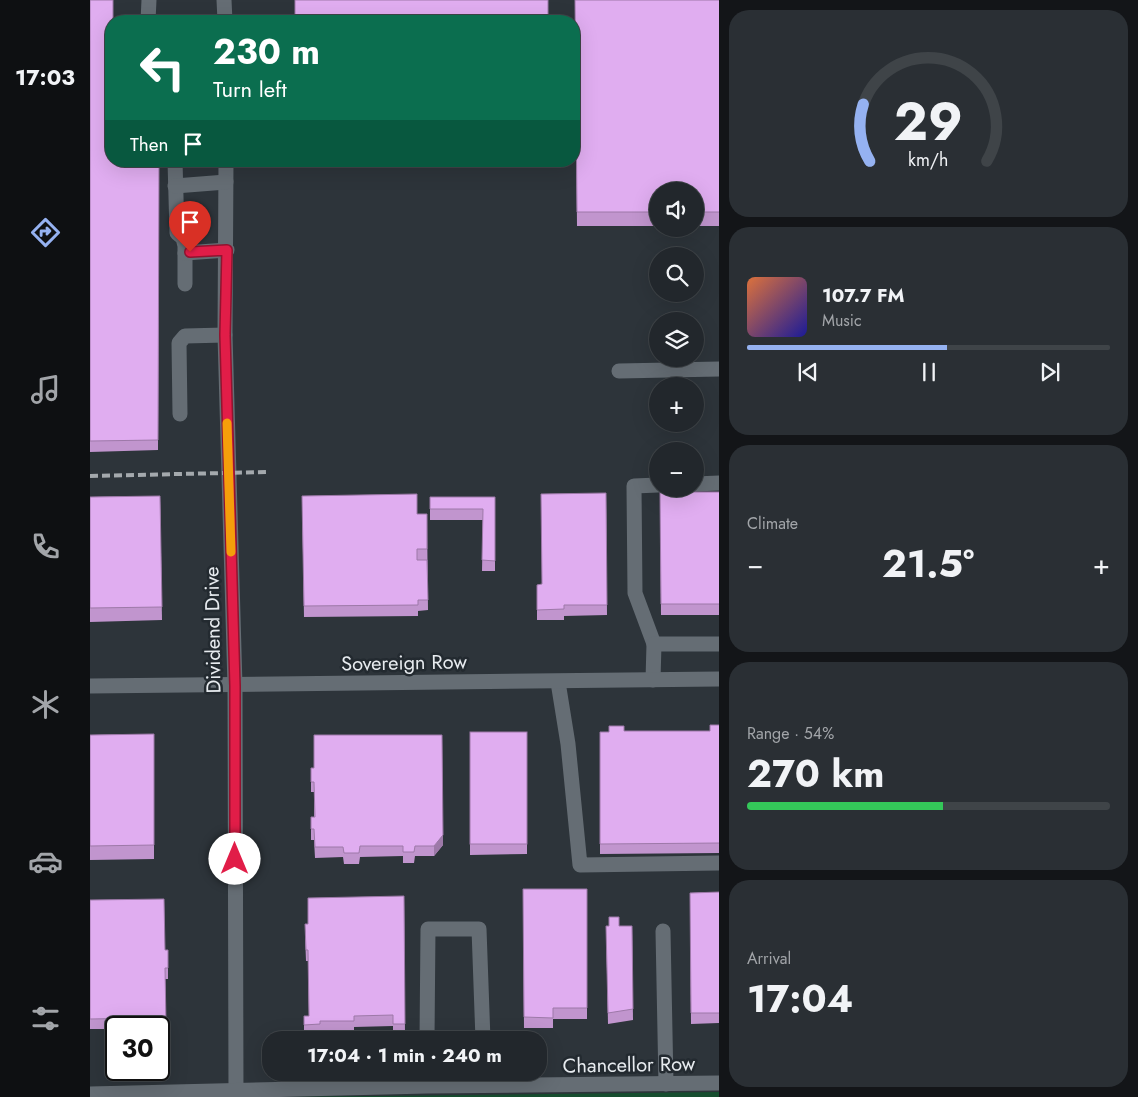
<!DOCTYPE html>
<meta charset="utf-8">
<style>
body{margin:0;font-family:Jost,sans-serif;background:#2a2f34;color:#f1f3f6;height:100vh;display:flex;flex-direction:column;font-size:19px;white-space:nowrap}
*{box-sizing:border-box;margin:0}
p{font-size:16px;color:#a2a5a9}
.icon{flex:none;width:28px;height:28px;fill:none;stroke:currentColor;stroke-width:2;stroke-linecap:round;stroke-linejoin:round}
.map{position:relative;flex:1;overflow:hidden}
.details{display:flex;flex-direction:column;gap:10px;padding:10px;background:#131518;width:419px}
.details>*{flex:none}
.top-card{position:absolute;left:15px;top:15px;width:475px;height:152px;border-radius:20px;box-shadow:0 5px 20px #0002,0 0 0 1px #3f4448;background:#0b6e4f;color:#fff;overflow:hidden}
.controls{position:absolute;left:559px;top:182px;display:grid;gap:10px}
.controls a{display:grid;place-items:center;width:55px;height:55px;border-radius:50%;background:#22272c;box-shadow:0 5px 20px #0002,0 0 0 1px #3f4448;font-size:25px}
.speed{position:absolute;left:15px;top:1016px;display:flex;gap:10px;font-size:25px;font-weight:700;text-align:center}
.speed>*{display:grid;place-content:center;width:65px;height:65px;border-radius:50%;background:#22272c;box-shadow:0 5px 20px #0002,0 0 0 1px #3f4448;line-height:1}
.speed .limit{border:2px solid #111;border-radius:8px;background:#fff;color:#111}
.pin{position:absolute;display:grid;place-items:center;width:42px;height:42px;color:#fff;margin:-51px -21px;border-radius:50% 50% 50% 0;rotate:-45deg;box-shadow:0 0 5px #0007}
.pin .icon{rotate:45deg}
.me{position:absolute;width:55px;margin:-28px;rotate:0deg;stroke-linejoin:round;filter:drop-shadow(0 0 4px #0008)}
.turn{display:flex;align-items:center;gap:18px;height:105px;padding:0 25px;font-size:22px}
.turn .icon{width:65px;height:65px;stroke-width:2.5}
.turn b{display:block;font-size:35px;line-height:42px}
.then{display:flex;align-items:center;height:48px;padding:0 25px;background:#0003;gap:10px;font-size:19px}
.big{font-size:38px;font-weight:700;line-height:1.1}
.details .tile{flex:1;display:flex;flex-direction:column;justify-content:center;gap:8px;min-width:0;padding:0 18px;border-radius:20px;background:#2a2f34}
.details .dial{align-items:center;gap:0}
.dial svg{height:130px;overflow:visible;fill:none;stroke:#3f4448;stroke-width:7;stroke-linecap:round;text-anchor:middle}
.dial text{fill:#f1f3f6;stroke:none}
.song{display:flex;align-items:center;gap:15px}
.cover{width:60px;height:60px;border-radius:8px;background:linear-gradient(135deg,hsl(20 70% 55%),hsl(240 70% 35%))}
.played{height:5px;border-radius:2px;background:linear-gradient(90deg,#95b2f1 55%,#3f4448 55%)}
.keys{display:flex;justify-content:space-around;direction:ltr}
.heat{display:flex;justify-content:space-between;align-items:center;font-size:28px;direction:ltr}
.charge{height:8px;border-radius:4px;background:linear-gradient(90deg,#34c759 54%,#3f4448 0)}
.trip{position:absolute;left:172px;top:1031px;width:285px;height:50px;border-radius:20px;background:#22272c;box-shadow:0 5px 20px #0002,0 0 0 1px #3f4448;font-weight:700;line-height:50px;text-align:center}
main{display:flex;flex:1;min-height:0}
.dock{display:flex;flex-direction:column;width:90px;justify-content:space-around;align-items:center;background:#0e1012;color:#a2a5a9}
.dock .icon{width:35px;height:35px}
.dock .active{color:#95b2f1}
.dock b{font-size:22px;color:#f1f3f6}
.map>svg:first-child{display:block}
</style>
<main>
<nav class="dock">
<b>17:03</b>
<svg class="icon active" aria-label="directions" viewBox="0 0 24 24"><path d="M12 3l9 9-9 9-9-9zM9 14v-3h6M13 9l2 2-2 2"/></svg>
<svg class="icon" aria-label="music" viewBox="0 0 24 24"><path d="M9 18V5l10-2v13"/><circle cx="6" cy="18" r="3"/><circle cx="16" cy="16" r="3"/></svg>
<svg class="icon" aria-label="phone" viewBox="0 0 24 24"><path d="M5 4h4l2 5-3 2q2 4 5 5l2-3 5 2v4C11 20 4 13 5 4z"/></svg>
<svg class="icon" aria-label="climate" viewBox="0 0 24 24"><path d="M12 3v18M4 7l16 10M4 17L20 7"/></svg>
<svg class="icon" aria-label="car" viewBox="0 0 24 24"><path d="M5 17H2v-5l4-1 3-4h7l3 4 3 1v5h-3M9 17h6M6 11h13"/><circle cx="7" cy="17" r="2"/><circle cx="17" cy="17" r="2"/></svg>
<svg class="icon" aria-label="filters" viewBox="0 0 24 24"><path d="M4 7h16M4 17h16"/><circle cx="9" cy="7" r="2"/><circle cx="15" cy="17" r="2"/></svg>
</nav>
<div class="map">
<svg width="630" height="1097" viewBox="0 0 630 1097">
<rect width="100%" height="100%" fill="#2d343a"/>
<path fill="#164e2f" d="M630,1092L629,1097H187H189Z"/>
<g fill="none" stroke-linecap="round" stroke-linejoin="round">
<g stroke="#656d74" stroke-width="15">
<path d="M134,0L135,21"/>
<path d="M58,21L59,0"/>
<path d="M85,161L87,233L93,238L95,246V284"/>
<path d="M136,161L135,335L145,686L146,1097"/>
<path d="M85,186L136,182"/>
<path d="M95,253L137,250"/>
<path d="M529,371L630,369"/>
<path d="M90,414L89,343L95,336L135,335"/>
<path d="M605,484L630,483"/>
<path d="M564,644L545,593L544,486L568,485"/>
<path d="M563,680L564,644H630"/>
<path d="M468,682L478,744L490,865L630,863"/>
<path d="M0,686L630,679"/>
<path d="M573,931L576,1084"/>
<path d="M337,1040L338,929H389L393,1040"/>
<path d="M0,1094L337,1086L630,1083"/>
</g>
<path stroke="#a4a9ad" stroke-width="4" stroke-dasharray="8 4" stroke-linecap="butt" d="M0,476L179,472"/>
</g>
<g fill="#c195ce">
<path d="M0,0L21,161H69L68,450L0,452Z"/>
<path d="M485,0H630V226H605V191H568V226H487Z"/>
<path d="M570,492H630V615H571Z"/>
<path d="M516,493L517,615L474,616V620H447V585L452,584Z"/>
<path d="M70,496L72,620L0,622V497Z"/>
<path d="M212,496L327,514H337L338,610L328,611V616L214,617Z"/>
<path d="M340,497H405V571H392L393,520H340Z"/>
<path d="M630,725V853L510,854V732L620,731Z"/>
<path d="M380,732H437V854L380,855Z"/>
<path d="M64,734V859L0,860V735Z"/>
<path d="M221,779L353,845L344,856H325L324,863H313V856L270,857L269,864H254L253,857L225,858L224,840H221V817H224V792H221Z"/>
<path d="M433,889H497V1019H463V1028H434Z"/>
<path d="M630,892V1023L601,1024L600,893Z"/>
<path d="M314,896L315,1035H303V1026L264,1027V1031L230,1032V1035L214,1036V1016H219L218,961H216L215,935L218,924Z"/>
<path d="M0,900L75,950L78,968V979H75L76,1034H69V1028H26V1029H0Z"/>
<path d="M516,926H542L543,1020L518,1024Z"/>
</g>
<path fill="#9d79a8" d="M353,835V845L344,856V846Z"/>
<g fill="#e0adf0" stroke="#9d79a8">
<path d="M0,0H23V21H21V161H69L68,440L0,441Z"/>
<rect x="205" y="0" width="253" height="21"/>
<path d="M485,0H630V212H605V191H568V212H487Z"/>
<path d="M570,492H630V604H571Z"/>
<path d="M516,493L517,605H474V609L447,610V585L452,584L451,494Z"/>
<path d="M327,494V514H337V549H327V560H337L338,600H328V605L214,606L212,496Z"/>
<path d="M70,496L72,607L0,608V497Z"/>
<path d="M340,497H405V561L392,560L393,509H340Z"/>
<path d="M620,725H630V843L510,844V732H519V726H534V731H620Z"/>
<rect x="380" y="732" width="57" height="112"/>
<path d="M64,734V845L0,846V735Z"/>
<path d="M224,735H352L353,835L344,846H325L324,852H313V846H270L269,853H254L253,847H225L224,829H221V817H225L224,782H221V768H224Z"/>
<path d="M433,889H497V1008H463V1018L434,1017Z"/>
<path d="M630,892V1013H601L600,893Z"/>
<path d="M314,896L315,1024H303V1015L264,1016V1021H230V1024L214,1025V1016H219L218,950H216L215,924H218V898Z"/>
<path d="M74,899L75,950H78V968H75L76,1023H57V1018L0,1019V900Z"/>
<path d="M519,917H529V926H542L543,1009L518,1013L516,926H519Z"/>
</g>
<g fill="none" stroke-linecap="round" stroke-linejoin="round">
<defs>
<path id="route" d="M100,252L137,250L135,335L145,686V859"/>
</defs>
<use href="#route" stroke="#92132f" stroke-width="12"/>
<use href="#route" stroke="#e11d48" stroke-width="9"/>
<path stroke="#f59e0b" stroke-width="9" d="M137,423L141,552"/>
</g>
<g text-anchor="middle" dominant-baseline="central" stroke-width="5" stroke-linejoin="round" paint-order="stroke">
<g font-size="20" fill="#e7ebef" stroke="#232a30">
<text transform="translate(123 630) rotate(-91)">Dividend Drive</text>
<text transform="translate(314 663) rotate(-1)">Sovereign Row</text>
<text transform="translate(539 1065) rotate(-1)">Chancellor Row</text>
</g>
</g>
</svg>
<div class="controls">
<a><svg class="icon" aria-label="sound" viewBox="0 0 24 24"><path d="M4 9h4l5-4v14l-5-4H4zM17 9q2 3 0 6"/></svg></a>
<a><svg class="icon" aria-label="search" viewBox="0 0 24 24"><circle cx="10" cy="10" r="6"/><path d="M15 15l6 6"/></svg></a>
<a><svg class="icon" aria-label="layers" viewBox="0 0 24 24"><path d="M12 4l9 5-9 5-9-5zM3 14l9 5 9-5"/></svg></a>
<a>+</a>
<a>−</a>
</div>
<div class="speed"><div class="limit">30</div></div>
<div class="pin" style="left:100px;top:252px;background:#d93025"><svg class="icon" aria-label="arrive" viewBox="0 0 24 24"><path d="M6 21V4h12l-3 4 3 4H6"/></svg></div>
<svg class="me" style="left:145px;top:859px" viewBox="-20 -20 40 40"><circle r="19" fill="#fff"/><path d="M0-13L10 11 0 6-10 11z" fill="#e11d48"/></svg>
<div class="trip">17:04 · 1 min · 240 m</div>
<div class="top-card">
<div class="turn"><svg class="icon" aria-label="left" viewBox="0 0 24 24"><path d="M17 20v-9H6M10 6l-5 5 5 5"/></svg><div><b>230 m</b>Turn left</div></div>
<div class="then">Then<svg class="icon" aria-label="arrive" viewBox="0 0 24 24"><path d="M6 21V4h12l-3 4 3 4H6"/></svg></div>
</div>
</div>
<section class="details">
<div class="tile dial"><svg viewBox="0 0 100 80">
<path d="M14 69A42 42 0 1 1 86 69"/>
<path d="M14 69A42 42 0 0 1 10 34" stroke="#95b2f1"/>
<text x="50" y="56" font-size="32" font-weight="700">29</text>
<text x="50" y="72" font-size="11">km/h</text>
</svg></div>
<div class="tile">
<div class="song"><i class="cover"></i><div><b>107.7 FM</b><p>Music</p></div></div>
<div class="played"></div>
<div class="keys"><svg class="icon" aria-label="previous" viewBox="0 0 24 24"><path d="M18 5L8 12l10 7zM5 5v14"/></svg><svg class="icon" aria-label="pause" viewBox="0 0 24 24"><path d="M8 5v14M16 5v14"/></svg><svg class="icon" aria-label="next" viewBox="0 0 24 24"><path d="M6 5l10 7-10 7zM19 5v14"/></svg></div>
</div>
<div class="tile"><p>Climate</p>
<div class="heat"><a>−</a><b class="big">21.5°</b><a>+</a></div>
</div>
<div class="tile"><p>Range · 54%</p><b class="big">270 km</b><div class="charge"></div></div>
<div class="tile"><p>Arrival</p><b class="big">17:04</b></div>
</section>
</main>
